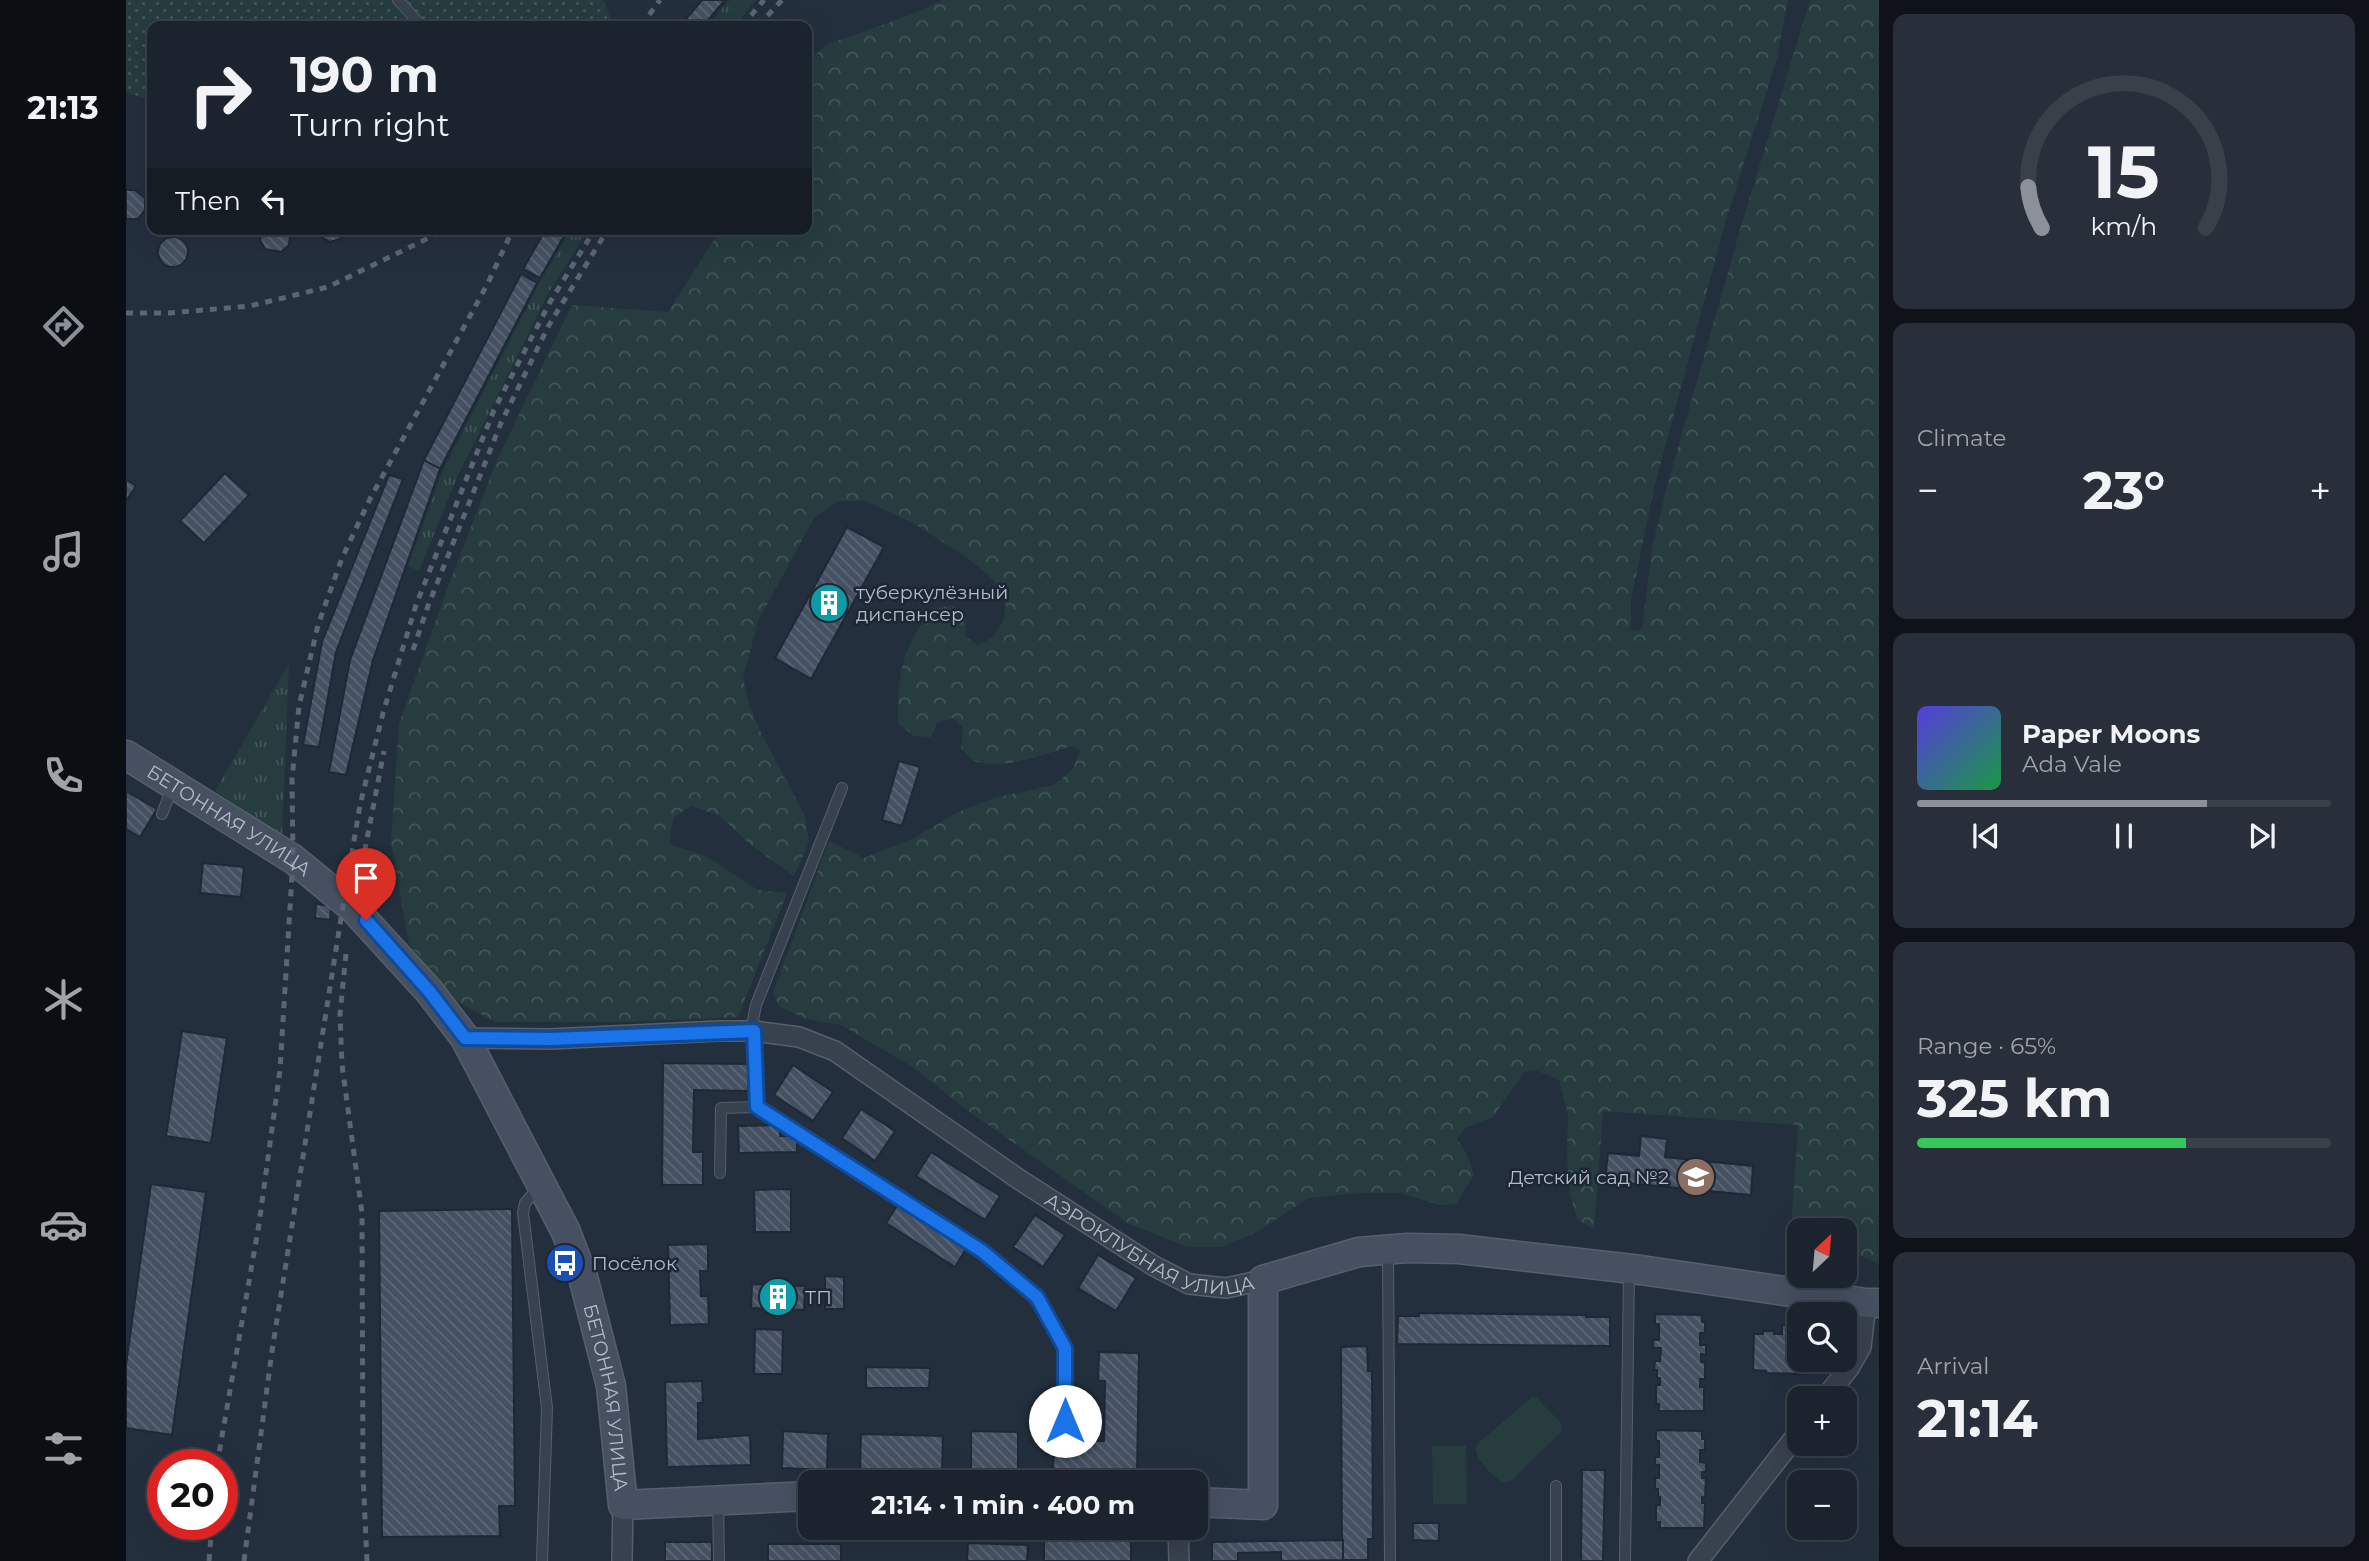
<!DOCTYPE html>
<meta charset="utf-8">
<style>
body{margin:0;font-family:Montserrat,sans-serif;background:#282f3a;color:#f1f3f6;height:100vh;display:flex;flex-direction:column;font-size:26px;white-space:nowrap}
*{box-sizing:border-box;margin:0}
p{font-size:23px;color:#a0a4aa}
.icon{flex:none;width:38px;height:38px;fill:none;stroke:currentColor;stroke-width:2;stroke-linecap:round;stroke-linejoin:round}
.map{position:relative;flex:1;overflow:hidden}
.sheet{display:flex;flex-direction:column;gap:14px;padding:14px;background:#0f1319;width:490px}
.sheet>*{flex:none}
.hud{position:absolute;left:21px;top:21px;width:665px;height:214px;border-radius:14px;box-shadow:0 7px 28px #0002,0 0 0 2px #39404a;background:#1b232e;color:#f1f3f6;overflow:hidden}
.needle{width:46px;rotate:26deg}
.fabs{position:absolute;left:1661px;top:1218px;display:grid;gap:14px}
.fabs a{display:grid;place-items:center;width:70px;height:70px;border-radius:14px;background:#1b232e;box-shadow:0 7px 28px #0002,0 0 0 2px #39404a;font-size:35px}
.speed{position:absolute;left:21px;top:1449px;display:flex;gap:14px;font-size:35px;font-weight:700;text-align:center}
.speed>*{display:grid;place-content:center;width:91px;height:91px;border-radius:50%;background:#1b232e;box-shadow:0 7px 28px #0002,0 0 0 2px #39404a;line-height:1}
.speed .limit{border:10px solid #d22;background:#fff;color:#111}
.pin{position:absolute;display:grid;place-items:center;width:60px;height:60px;color:#fff;margin:-72px -30px;border-radius:50% 50% 50% 0;rotate:-45deg;box-shadow:0 0 7px #0007}
.pin .icon{rotate:45deg}
.me{position:absolute;width:77px;margin:-38px;rotate:0deg;stroke-linejoin:round;filter:drop-shadow(0 0 5px #0008)}
.turn{display:flex;align-items:center;gap:24px;height:147px;padding:0 28px;font-size:32px}
.turn .icon{width:91px;height:91px;stroke-width:2.5}
.turn b{display:block;font-size:49px;line-height:60px}
.then{display:flex;align-items:center;height:66px;padding:0 28px;background:#0003;gap:14px;font-size:26px}
.big{font-size:52px;font-weight:700;line-height:1.1}
.sheet .tile{flex:1;display:flex;flex-direction:column;justify-content:center;gap:10px;min-width:0;padding:0 24px;border-radius:14px;background:#282f3a}
.sheet .dial{align-items:center;gap:0}
.dial svg{height:182px;overflow:visible;fill:none;stroke:#39404a;stroke-width:7;stroke-linecap:round;text-anchor:middle}
.dial text{fill:#f1f3f6;stroke:none}
.song{display:flex;align-items:center;gap:21px}
.cover{width:84px;height:84px;border-radius:10px;background:linear-gradient(135deg,hsl(250 70% 55%),hsl(140 70% 35%))}
.played{height:7px;border-radius:4px;background:linear-gradient(90deg,#8c9099 70%,#39404a 70%)}
.keys{display:flex;justify-content:space-around;direction:ltr}
.heat{display:flex;justify-content:space-between;align-items:center;font-size:38px;direction:ltr}
.charge{height:10px;border-radius:5px;background:linear-gradient(90deg,#34c759 65%,#39404a 0)}
.trip{position:absolute;left:672px;top:1470px;width:410px;height:70px;border-radius:14px;background:#1b232e;box-shadow:0 7px 28px #0002,0 0 0 2px #39404a;font-weight:700;line-height:70px;text-align:center}
main{display:flex;flex:1;min-height:0}
.tabs{display:flex;flex-direction:column;width:126px;justify-content:space-around;align-items:center;background:#0b0e12;color:#a0a4aa}
.tabs .icon{width:49px;height:49px}
.tabs .selected{color:#8c9099}
.tabs b{font-size:32px;color:#f1f3f6}
.map>svg:first-child{display:block}
</style>
<main>
<nav class="tabs">
<b>21:13</b>
<svg class="icon selected" aria-label="directions" viewBox="0 0 24 24"><path d="M12 3l9 9-9 9-9-9zM9 14v-3h6M13 9l2 2-2 2"/></svg>
<svg class="icon" aria-label="music" viewBox="0 0 24 24"><path d="M9 18V5l10-2v13"/><circle cx="6" cy="18" r="3"/><circle cx="16" cy="16" r="3"/></svg>
<svg class="icon" aria-label="phone" viewBox="0 0 24 24"><path d="M5 4h4l2 5-3 2q2 4 5 5l2-3 5 2v4C11 20 4 13 5 4z"/></svg>
<svg class="icon" aria-label="climate" viewBox="0 0 24 24"><path d="M12 3v18M4 7l16 10M4 17L20 7"/></svg>
<svg class="icon" aria-label="car" viewBox="0 0 24 24"><path d="M5 17H2v-5l4-1 3-4h7l3 4 3 1v5h-3M9 17h6M6 11h13"/><circle cx="7" cy="17" r="2"/><circle cx="17" cy="17" r="2"/></svg>
<svg class="icon" aria-label="filters" viewBox="0 0 24 24"><path d="M4 7h16M4 17h16"/><circle cx="9" cy="7" r="2"/><circle cx="15" cy="17" r="2"/></svg>
</nav>
<div class="map">
<svg width="1753" height="1561" viewBox="0 0 1753 1561">
<defs>
<pattern id="grass-tufts" width="24" height="20" patternUnits="userSpaceOnUse" patternTransform="scale(1.75)"><rect width="24" height="20" fill="#263c3f"/><path d="M3 7l-1-3M5 7V3M7 7l1-3M15 17l-1-3M17 17v-4M19 17l1-3" fill="none" stroke="#435659"/></pattern>
<pattern id="forest-crowns" width="20" height="18" patternUnits="userSpaceOnUse" patternTransform="scale(1.75)"><rect width="20" height="18" fill="#263c3f"/><path d="M2 6a3 3 0 1 1 6 0M12 15a3 3 0 1 1 6 0" fill="none" stroke="#435659"/></pattern>
<pattern id="garden-dots" width="8" height="8" patternUnits="userSpaceOnUse" patternTransform="scale(1.75)"><rect width="8" height="8" fill="#263c3f"/><path d="M2 2h.1M6 6h.1" fill="none" stroke="#435659" stroke-width="1.8" stroke-linecap="round"/></pattern>
<pattern id="building-back-hatch" width="6" height="6" patternUnits="userSpaceOnUse" patternTransform="scale(1.75)"><rect width="6" height="6" fill="#455162"/><path d="M-1 5l2 2M0 0l6 6M5-1l2 2" fill="none" stroke="#5d6877"/></pattern>
</defs>
<rect width="100%" height="100%" fill="#242f3e"/>
<g fill="url(#grass-tufts)">
<path d="M603,0H630L609,26H582Z"/>
<path d="M445,229H463L423,292L331,477L293,571L282,566L317,470L414,282Z"/>
<path d="M163,663L156,836L89,791Z"/>
</g>
<path fill="url(#forest-crowns)" d="M816,0H1662L1651,58L1600,220L1528,488L1505,600V631L1516,629L1526,548L1541,486L1616,223L1684,0H1753V1264L1730,1254L1719,1252L1718,1230H1673V1246L1664,1244L1672,1125L1477,1111L1468,1230L1451,1219L1444,1193L1441,1157L1442,1114L1433,1080L1412,1071L1398,1072L1367,1117L1339,1128L1331,1139L1341,1154L1348,1175L1330,1204L1314,1205L1274,1193H1234L1182,1198L1133,1231L1096,1247H1062L1003,1224L841,1110L785,1066L715,1025L677,1018L653,1006L647,993L703,841L738,858L788,838L832,812L868,798L928,785L947,769L954,750L946,746C922,753 870,773 847,760C843,758 839,751 835,748L837,728L827,718L811,723L805,737L788,736L772,723C771,674 776,646 808,608L828,606L840,618L839,636L852,645L867,637L877,622L880,606L868,580L839,556L785,522L739,501H712L688,518L632,621L617,678L623,705L635,733L679,816L683,842L668,876L625,845L594,816L565,806L548,817L544,834L545,845L578,855L632,890L661,893L612,1017L498,1022H369L318,994L283,944L265,842L273,724L321,589L371,460L446,305L542,312L595,229H681V61L702,44L787,14Z"/>
<path fill="url(#garden-dots)" d="M0,0H477L488,26H26V101L0,92Z"/>
<g fill="#263c3f">
<path d="M1406,1397L1411,1398L1435,1423L1436,1431L1385,1481L1377,1483C1367,1475 1347,1459 1350,1445Z"/>
<path d="M1306,1446H1340L1341,1504H1307Z"/>
</g>
<g fill="url(#building-back-hatch)" stroke="#1f2835" stroke-width="2">
<path d="M576,0H599L577,26H554Z"/>
<path d="M0,190H9L19,198V210L12,219H0Z"/>
<path d="M137,229H162L164,235L163,245L155,252L139,249L134,240Z"/>
<path d="M193,229H217V234L214,239L204,242L198,239Z"/>
<path d="M420,229H442L414,278L397,269Z"/>
<circle cx="47" cy="252" r="15"/>
<path d="M395,274L411,283L314,469L298,460Z"/>
<path d="M298,460L314,469L247,660L220,775L203,772L224,660Z"/>
<path d="M99,473L123,495L78,543L54,521Z"/>
<path d="M263,475L277,479L210,652L193,747L177,745L196,642Z"/>
<path d="M0,479L10,486L0,501Z"/>
<path d="M721,527L758,547L685,679L649,658Z"/>
<path d="M773,761L794,767L776,826L756,820Z"/>
<path d="M0,791L31,809L14,837L0,829Z"/>
<path d="M77,863L118,867L115,897L74,893Z"/>
<path d="M190,904L205,906L204,920L189,918Z"/>
<path d="M56,1031L101,1038L85,1143L40,1136Z"/>
<path d="M537,1063L623,1064L622,1091L568,1090L567,1152H577V1185H536Z"/>
<path d="M667,1065L707,1092L687,1121L648,1095Z"/>
<path d="M735,1109L769,1131L749,1161L716,1138Z"/>
<path d="M654,1125V1136H671V1152L613,1153L612,1126Z"/>
<path d="M1515,1136L1541,1139L1539,1157L1627,1166L1625,1195L1479,1181L1482,1153L1513,1156Z"/>
<path d="M805,1152L874,1196L859,1220L790,1176Z"/>
<path d="M25,1184L80,1192L46,1435L0,1428V1365Z"/>
<path d="M665,1189V1232H629L628,1190Z"/>
<path d="M771,1206L840,1249L829,1267L760,1223Z"/>
<path d="M386,1209L389,1506H373L374,1536L256,1537L253,1211Z"/>
<path d="M909,1215L939,1235L917,1267L887,1247Z"/>
<path d="M582,1244V1271H574L575,1296H582L583,1324L544,1325L542,1245Z"/>
<path d="M972,1255L1010,1278L990,1311L952,1288Z"/>
<path d="M699,1276L718,1277V1309H699Z"/>
<path d="M626,1284L679,1286L678,1310L625,1308Z"/>
<path d="M1293,1313L1460,1315V1317H1484V1346L1271,1344L1272,1316H1293Z"/>
<path d="M1529,1314L1576,1315V1322H1579V1333H1574V1345H1580V1355L1575,1354V1362H1579V1379H1574V1387H1578V1411H1533V1404H1530V1385H1534V1378H1531V1370H1528L1529,1361H1534L1535,1348H1527V1340H1533V1324H1529Z"/>
<path d="M1656,1325L1673,1326V1360H1693L1697,1362V1371L1679,1370L1678,1374L1640,1373V1371L1627,1370L1628,1334H1637V1331H1648V1334H1656Z"/>
<path d="M629,1329L657,1330L656,1374H628Z"/>
<path d="M1241,1346L1242,1371H1246L1247,1539H1242V1560H1216L1215,1347Z"/>
<path d="M973,1352L1013,1353L1011,1473L927,1472L928,1440L978,1441L979,1381H972Z"/>
<path d="M740,1367L804,1368L803,1388H740Z"/>
<path d="M576,1381L577,1403H572V1439L624,1435L625,1465L541,1467L539,1382Z"/>
<path d="M1530,1430L1576,1431V1439H1579V1450H1574V1462L1580,1463V1472H1576V1478H1580L1579,1498L1576,1497V1503H1579L1578,1528H1534V1522H1530V1505H1534V1497H1532V1489H1529V1478H1533V1465H1529V1457H1533V1441H1530Z"/>
<path d="M657,1431L702,1434L701,1470L656,1468Z"/>
<path d="M845,1431L892,1432V1470H845Z"/>
<path d="M735,1434L817,1436L816,1473L734,1471Z"/>
<path d="M1456,1470H1479L1477,1561H1455Z"/>
<path d="M1287,1523H1313V1541L1287,1540Z"/>
<rect x="918" y="1534" width="87" height="27"/>
<path d="M1217,1540V1560L1155,1561V1552L1112,1553V1561H1086V1542Z"/>
<rect x="539" y="1542" width="47" height="19"/>
<path d="M842,1543L902,1545L901,1561H841Z"/>
<rect x="642" y="1544" width="73" height="17"/>
</g>
<g fill="none" stroke-linecap="round" stroke-linejoin="round">
<defs>
<g id="lane">
<path d="M272,0L296,26"/>
<path d="M36,814L47,786"/>
<path d="M631,1107L856,1251L911,1297L939,1348V1421"/>
<path d="M594,1173L595,1108L631,1107L630,1046L627,1020L630,1005L716,788"/>
<path d="M413,1187L399,1203L397,1213L421,1408L416,1561"/>
<path d="M1262,1254L1264,1561"/>
<path d="M592,1501L593,1561"/>
<path d="M1430,1561V1486"/>
<path d="M1499,1561L1503,1273"/>
</g>
<g id="street">
<path id="s1" d="M339,1038L424,1039L593,1031H628L673,1037L709,1051L894,1180L1028,1266L1063,1284L1100,1288L1137,1280"/>
<path d="M1699,1398L1723,1368L1735,1347L1740,1303"/>
<path d="M1052,1528L1053,1561"/>
<path d="M496,1561L497,1505"/>
<path d="M1572,1561L1673,1432"/>
</g>
<g id="secondary">
<path id="s2" d="M0,755L167,859L227,908L303,991L339,1038L440,1232L457,1277L485,1386L497,1505L684,1496"/>
<path d="M1069,1502L1137,1505V1280L1233,1252L1281,1248L1333,1249L1515,1270L1740,1303H1753"/>
</g>
</defs>
<use href="#lane" stroke="#565f6c" stroke-width="12"/>
<use href="#street" stroke="#565f6c" stroke-width="22"/>
<use href="#secondary" stroke="#565f6c" stroke-width="31"/>
<use href="#lane" stroke="#38414e" stroke-width="10"/>
<use href="#street" stroke="#38414e" stroke-width="19"/>
<use href="#secondary" stroke="#465061" stroke-width="28"/>
<g stroke="#5a6575" stroke-width="5" stroke-dasharray="7 7" stroke-linecap="butt">
<path d="M515,26L534,0"/>
<path d="M616,26L638,0"/>
<path d="M632,26L656,0"/>
<path d="M0,313H43L124,306L202,287L321,229"/>
<path d="M287,650L302,606L375,423L423,325L482,229"/>
<path d="M228,906L258,751"/>
<path d="M220,954L214,1014L216,1065L236,1213L237,1475L241,1561"/>
<path d="M91,1465L133,1224L154,1070L167,859L166,779L173,706L192,625L216,558L244,499L362,283L387,229"/>
<path d="M83,1561L86,1524"/>
<path d="M118,1561L146,1351L216,912L234,805L257,713L290,605L368,410L424,302L469,229"/>
</g>
</g>
<g fill="none" stroke-linecap="round" stroke-linejoin="round">
<defs>
<path id="route" d="M240,920L303,991L339,1038L424,1039L628,1031L631,1107L856,1251L911,1297L939,1348V1421"/>
</defs>
<use href="#route" stroke="#114b97" stroke-width="18"/>
<use href="#route" stroke="#1a73e8" stroke-width="12"/>
</g>
<defs>
<symbol id="building-disc" viewBox="-11 -11 22 22"><circle r="9.5" fill="#0f9aa8" stroke="#1d2633"/><path d="M-4-6H4V6H1V3H-1V6H-4ZM-2.5-4.3h1.7v1.8h-1.7ZM.8-4.3h1.7v1.8H.8ZM-2.5-1h1.7V.8h-1.7ZM.8-1h1.7V.8H.8Z" fill="#fff"/></symbol>
<symbol id="school-disc" viewBox="-11 -11 22 22"><circle r="9.5" fill="#8d6e63" stroke="#1d2633"/><path d="M0-5L7-2L0 1L-7-2ZM-4 1L0 2.5L4 1V4Q0 6-4 4Z" fill="#fff"/></symbol>
<symbol id="bus-disc" viewBox="-11 -11 22 22"><circle r="9.5" fill="#1a4fb4" stroke="#1d2633"/><path d="M-5-6H5V4H4V6H2V4H-2V6H-4V4H-5ZM-3.5-4V0h7V-4ZM-3.5 1.2v1.5H-2V1.2ZM2 1.2v1.5H3.5V1.2Z" fill="#fff"/></symbol>
</defs>
<g fill-rule="evenodd">
<use href="#building-disc" x="681" y="581" width="44" height="44"/>
<use href="#school-disc" x="1548" y="1155" width="44" height="44"/>
<use href="#bus-disc" x="417" y="1241" width="44" height="44"/>
<use href="#building-disc" x="630" y="1275" width="44" height="44"/>
</g>
<g text-anchor="middle" dominant-baseline="central" stroke-width="5" stroke-linejoin="round" paint-order="stroke">
<g font-size="19" fill="#b4bcc9" stroke="#1d2633" text-anchor="start">
<text x="730" y="592">туберкулёзный<tspan x="730" dy="22">диспансер</tspan></text>
<text x="1543" y="1177" text-anchor="end">Детский сад №2</text>
<text x="466" y="1263">Посёлок</text>
<text x="679" y="1297">ТП</text>
</g>
<g font-size="19" fill="#b4bcc9" stroke="#1d2633">
<text stroke="none"><textPath href="#s2" startOffset="122">БЕТОННАЯ УЛИЦА</textPath></text>
<text stroke="none"><textPath href="#s1" startOffset="747">АЭРОКЛУБНАЯ УЛИЦА</textPath></text>
<text stroke="none"><textPath href="#s2" startOffset="836">БЕТОННАЯ УЛИЦА</textPath></text>
</g>
</g>
</svg>
<div class="fabs">
<a><svg class="needle" viewBox="-14 -14 28 28"><path d="M0-13l5 13h-10z" fill="#e53935"/><path d="M0 13l5-13h-10z" fill="#a0a4aa"/></svg></a>
<a><svg class="icon" aria-label="search" viewBox="0 0 24 24"><circle cx="10" cy="10" r="6"/><path d="M15 15l6 6"/></svg></a>
<a>+</a>
<a>−</a>
</div>
<div class="speed"><div class="limit">20</div></div>
<div class="pin" style="left:240px;top:920px;background:#d93025"><svg class="icon" aria-label="arrive" viewBox="0 0 24 24"><path d="M6 21V4h12l-3 4 3 4H6"/></svg></div>
<svg class="me" style="left:939px;top:1421px" viewBox="-20 -20 40 40"><circle r="19" fill="#fff"/><path d="M0-13L10 11 0 6-10 11z" fill="#1a73e8"/></svg>
<div class="trip">21:14 · 1 min · 400 m</div>
<div class="hud">
<div class="turn"><svg class="icon" aria-label="right" viewBox="0 0 24 24"><path d="M7 20v-9h11M14 6l5 5-5 5"/></svg><div><b>190 m</b>Turn right</div></div>
<div class="then">Then<svg class="icon" aria-label="left" viewBox="0 0 24 24"><path d="M17 20v-9H6M10 6l-5 5 5 5"/></svg></div>
</div>
</div>
<section class="sheet">
<div class="tile dial"><svg viewBox="0 0 100 80">
<path d="M14 69A42 42 0 1 1 86 69"/>
<path d="M14 69A42 42 0 0 1 8 51" stroke="#8c9099"/>
<text x="50" y="56" font-size="32" font-weight="700">15</text>
<text x="50" y="72" font-size="11">km/h</text>
</svg></div>
<div class="tile"><p>Climate</p>
<div class="heat"><a>−</a><b class="big">23°</b><a>+</a></div>
</div>
<div class="tile">
<div class="song"><i class="cover"></i><div><b>Paper Moons</b><p>Ada Vale</p></div></div>
<div class="played"></div>
<div class="keys"><svg class="icon" aria-label="previous" viewBox="0 0 24 24"><path d="M18 5L8 12l10 7zM5 5v14"/></svg><svg class="icon" aria-label="pause" viewBox="0 0 24 24"><path d="M8 5v14M16 5v14"/></svg><svg class="icon" aria-label="next" viewBox="0 0 24 24"><path d="M6 5l10 7-10 7zM19 5v14"/></svg></div>
</div>
<div class="tile"><p>Range · 65%</p><b class="big">325 km</b><div class="charge"></div></div>
<div class="tile"><p>Arrival</p><b class="big">21:14</b></div>
</section>
</main>
